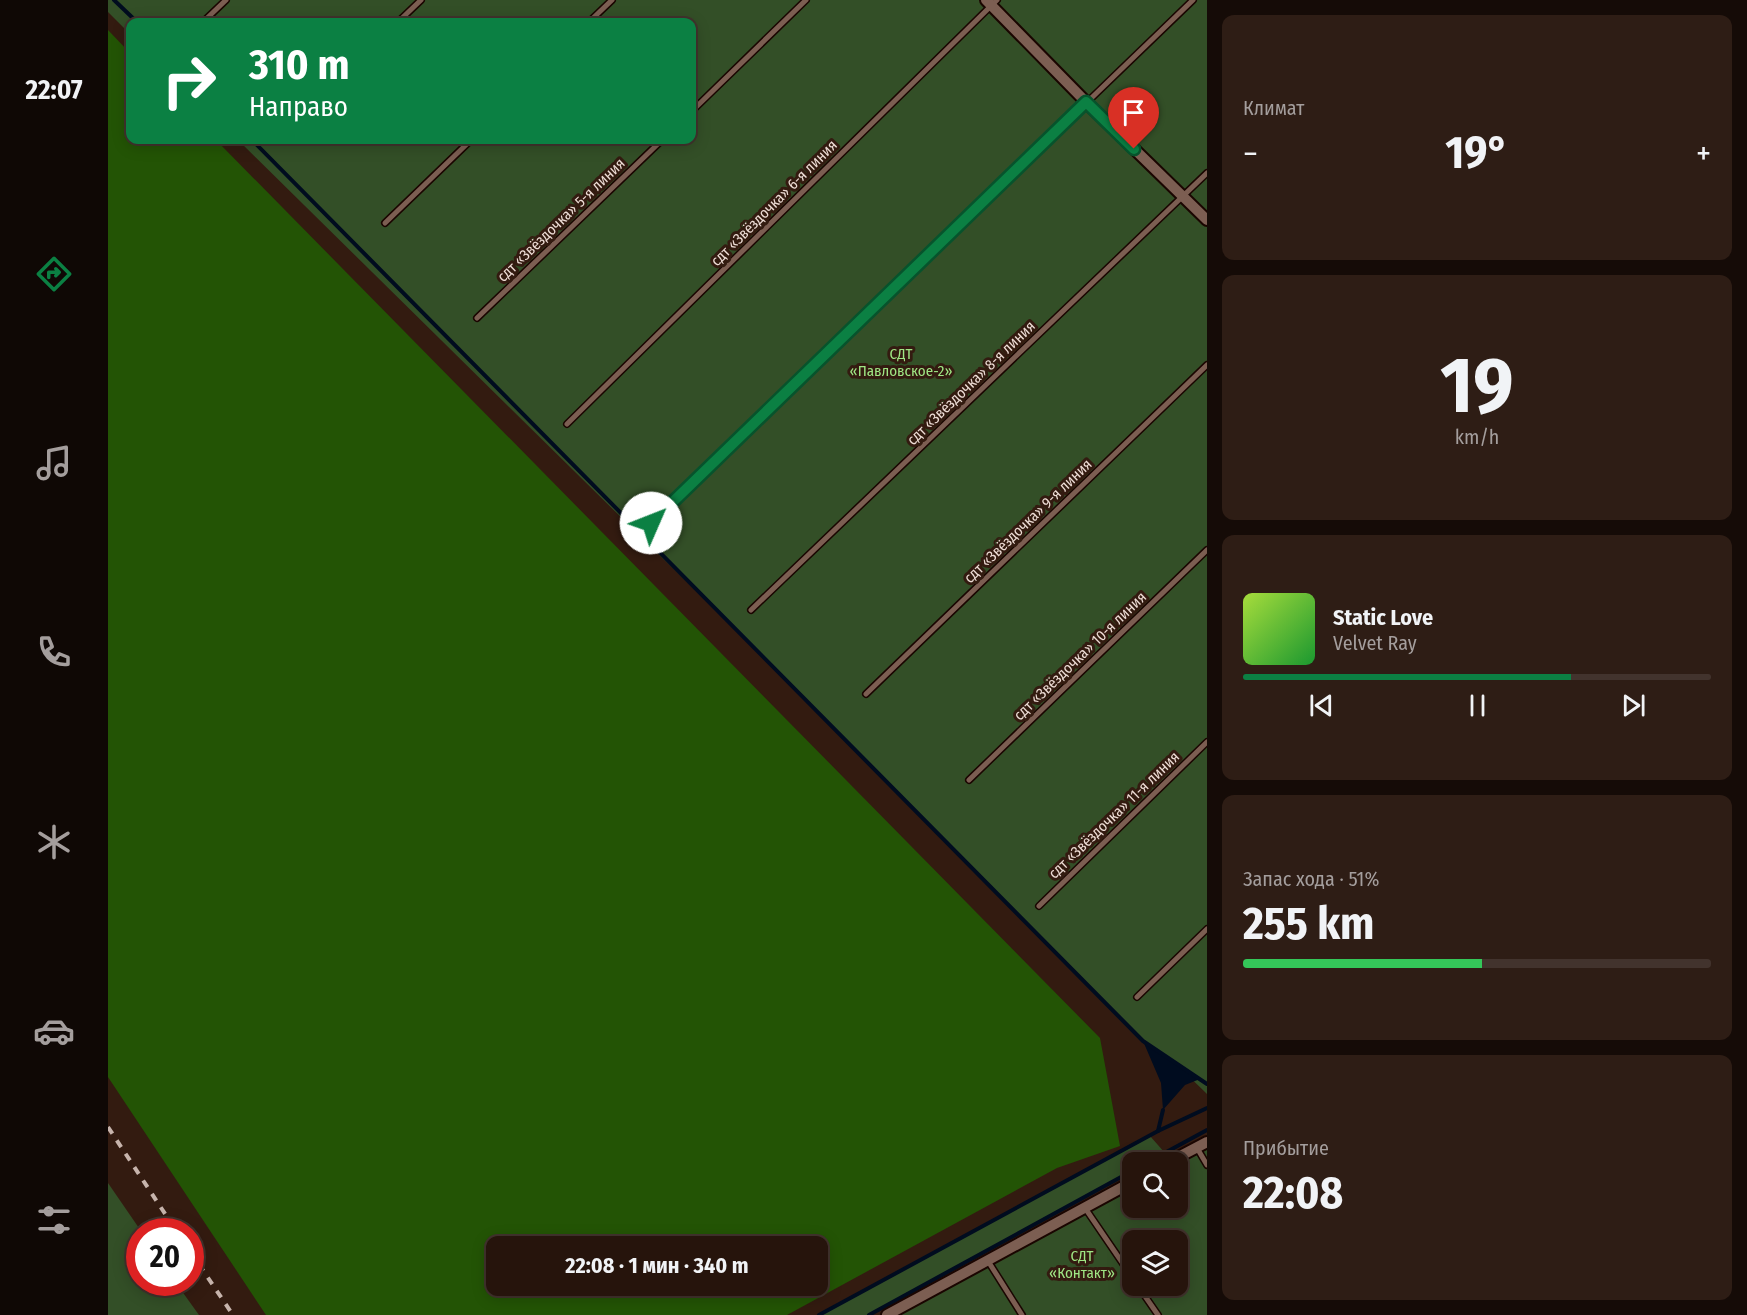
<!DOCTYPE html>
<html lang="ru">
<meta charset="utf-8">
<style>
body{margin:0;font-family:"Fira Sans Condensed",sans-serif;background:#2e1d15;color:#f1f3f6;height:100vh;display:flex;flex-direction:column;font-size:22px;white-space:nowrap}
*{box-sizing:border-box;margin:0}
p{font-size:20px;color:#a49e9d}
.icon{flex:none;width:33px;height:33px;fill:none;stroke:currentColor;stroke-width:2;stroke-linecap:round;stroke-linejoin:round}
.map{position:relative;flex:1;overflow:hidden}
.side{display:flex;flex-direction:column;gap:15px;padding:15px;background:#150b07;width:540px}
.side>*{flex:none}
.guide{position:absolute;left:18px;top:18px;width:570px;height:126px;border-radius:12px;box-shadow:0 3px 15px #0003,0 0 0 2px #42332d;background:#0b8043;color:#fff;overflow:hidden}
.buttons{position:absolute;left:1014px;top:1152px;display:grid;gap:12px}
.buttons a{display:grid;place-items:center;width:66px;height:66px;border-radius:12px;background:#26140c;box-shadow:0 3px 15px #0003,0 0 0 2px #42332d;font-size:30px}
.speed{position:absolute;left:18px;top:1218px;display:flex;gap:12px;font-size:30px;font-weight:700;text-align:center}
.speed>*{display:grid;place-content:center;width:78px;height:78px;border-radius:50%;background:#26140c;box-shadow:0 3px 15px #0003,0 0 0 2px #42332d;line-height:1}
.speed .limit{border:9px solid #d22;background:#fff;color:#111}
.pin{position:absolute;display:grid;place-items:center;width:51px;height:51px;color:#fff;margin:-62px -26px;border-radius:50% 50% 50% 0;rotate:-45deg;box-shadow:0 0 6px #0007}
.pin .icon{rotate:45deg}
.me{position:absolute;width:66px;margin:-33px;rotate:46deg;stroke-linejoin:round;filter:drop-shadow(0 0 4px #0008)}
.turn{display:flex;align-items:center;gap:21px;height:126px;padding:0 24px;font-size:27px}
.turn .icon{width:78px;height:78px;stroke-width:2.5}
.turn b{display:block;font-size:42px;line-height:51px}
.big{font-size:45px;font-weight:700;line-height:1.1}
.side .widget{flex:1;display:flex;flex-direction:column;justify-content:center;gap:9px;min-width:0;padding:0 21px;border-radius:12px;background:#2e1d15}
.side .dial{align-items:center;gap:0}
.dial b{font-size:78px;line-height:1}
.song{display:flex;align-items:center;gap:18px}
.cover{width:72px;height:72px;border-radius:9px;background:linear-gradient(135deg,hsl(80 70% 55%),hsl(130 70% 35%))}
.played{height:6px;border-radius:3px;background:linear-gradient(90deg,#0b8043 70%,#42332d 70%)}
.keys{display:flex;justify-content:space-around;direction:ltr}
.heat{display:flex;justify-content:space-between;align-items:center;font-size:33px;direction:ltr}
.charge{height:9px;border-radius:4px;background:linear-gradient(90deg,#34c759 51%,#42332d 0)}
.trip{position:absolute;left:378px;top:1236px;width:342px;height:60px;border-radius:12px;background:#26140c;box-shadow:0 3px 15px #0003,0 0 0 2px #42332d;font-weight:700;line-height:60px;text-align:center}
main{display:flex;flex:1;min-height:0}
.menu{display:flex;flex-direction:column;width:108px;justify-content:space-around;align-items:center;background:#0f0805;color:#a49e9d}
.menu .icon{width:42px;height:42px}
.menu .current{color:#0b8043}
.menu b{font-size:27px;color:#f1f3f6}
.map>svg:first-child{display:block}
</style>
<main>
<nav class="menu">
<b>22:07</b>
<svg class="icon current" aria-label="directions" viewBox="0 0 24 24"><path d="M12 3l9 9-9 9-9-9zM9 14v-3h6M13 9l2 2-2 2"/></svg>
<svg class="icon" aria-label="music" viewBox="0 0 24 24"><path d="M9 18V5l10-2v13"/><circle cx="6" cy="18" r="3"/><circle cx="16" cy="16" r="3"/></svg>
<svg class="icon" aria-label="phone" viewBox="0 0 24 24"><path d="M5 4h4l2 5-3 2q2 4 5 5l2-3 5 2v4C11 20 4 13 5 4z"/></svg>
<svg class="icon" aria-label="climate" viewBox="0 0 24 24"><path d="M12 3v18M4 7l16 10M4 17L20 7"/></svg>
<svg class="icon" aria-label="car" viewBox="0 0 24 24"><path d="M5 17H2v-5l4-1 3-4h7l3 4 3 1v5h-3M9 17h6M6 11h13"/><circle cx="7" cy="17" r="2"/><circle cx="17" cy="17" r="2"/></svg>
<svg class="icon" aria-label="filters" viewBox="0 0 24 24"><path d="M4 7h16M4 17h16"/><circle cx="9" cy="7" r="2"/><circle cx="15" cy="17" r="2"/></svg>
</nav>
<div class="map">
<svg width="1099" height="1315" viewBox="0 0 1099 1315">
<rect width="100%" height="100%" fill="#331b10"/>
<g fill="#334f27" fill-rule="evenodd">
<path d="M0,0H1099V1094L1065,1061L1035,1041L664,666L130,140H584V22H22V34L0,12Z"/>
<path d="M1042,1136L1057,1153L1040,1162H1024V1171L761,1315H711Z"/>
<path d="M1099,1138V1315H777L1024,1179V1208H1070V1162H1054ZM1024,1240H1070V1286H1024Z"/>
<path d="M0,1183L33,1231L32,1232V1282L68,1283L91,1315H0Z"/>
</g>
<path fill="#235405" fill-rule="evenodd" d="M0,30L22,53V140H108L992,1038L1012,1146L949,1168L679,1315H158L0,1077ZM388,1246H710V1286H388Z"/>
<path fill="#000c1f" d="M1035,1041L1092,1079L1077,1085L1055,1110L1053,1083Z"/>
<g fill="none" stroke-linecap="round" stroke-linejoin="round">
<g stroke="#000c1f" stroke-width="4">
<path d="M6,0L29,22"/>
<path d="M144,140L1035,1041L1099,1084"/>
<path d="M1050,1131L1055,1110"/>
<path d="M1040,1162L1099,1130"/>
<path d="M711,1315L1050,1131L1099,1108"/>
<path d="M761,1315L1024,1171"/>
</g>
<defs>
<g id="service">
<path d="M95,22L118,0"/>
<path d="M290,22L313,0"/>
<path d="M481,22L504,0"/>
<path d="M584,111L698,0"/>
<path d="M277,223L363,140"/>
<path d="M369,318L554,140"/>
<path d="M459,424L889,0"/>
<path d="M543,523L1085,0"/>
<path d="M643,610L1099,173"/>
<path d="M758,694L1099,365"/>
<path d="M861,780L1099,550"/>
<path d="M931,906L1099,742"/>
<path d="M1029,997L1099,929"/>
<path d="M1089,1148L1099,1165"/>
<path d="M977,1208L1024,1277"/>
<path d="M880,1261L914,1315"/>
<path d="M1030,1286L1050,1315"/>
</g>
<g id="minor">
<path d="M878,0L978,102L1099,220"/>
<path d="M1061,1162L1099,1142"/>
<path d="M779,1315L1024,1182"/>
</g>
</defs>
<use href="#service" stroke="#1a0500" stroke-width="8"/>
<use href="#minor" stroke="#1a0500" stroke-width="14"/>
<use href="#service" stroke="#7c5e52" stroke-width="5"/>
<use href="#minor" stroke="#7c5e52" stroke-width="10"/>
<g stroke="#c7b4ac" stroke-width="4" stroke-dasharray="8 8" stroke-linecap="butt">
<path d="M0,1127L69,1232"/>
<path d="M82,1251L125,1315"/>
</g>
</g>
<g fill="none" stroke-linecap="round" stroke-linejoin="round">
<defs>
<path id="route" d="M543,523L978,102L1026,149"/>
</defs>
<use href="#route" stroke="#07532c" stroke-width="15"/>
<use href="#route" stroke="#0b8043" stroke-width="10"/>
</g>
<g text-anchor="middle" dominant-baseline="central" stroke-width="6" stroke-linejoin="round" paint-order="stroke">
<g font-size="15" fill="#eeddd6" stroke="#331b10">
<text transform="translate(666 203) rotate(-45)">сдт «Звёздочка» 6-я линия</text>
<text transform="translate(453 220) rotate(-44)">сдт «Звёздочка» 5-я линия</text>
<text transform="translate(863 383) rotate(-44)">сдт «Звёздочка» 8-я линия</text>
<text transform="translate(920 521) rotate(-44)">сдт «Звёздочка» 9-я линия</text>
<text transform="translate(972 656) rotate(-44)">сдт «Звёздочка» 10-я линия</text>
<text transform="translate(1006 815) rotate(-44)">сдт «Звёздочка» 11-я линия</text>
</g>
<g font-size="15" fill="#9fe684" stroke="#331b10">
<text x="793" y="354">СДТ<tspan x="793" dy="17">«Павловское-2»</tspan></text>
<text x="974" y="1256">СДТ<tspan x="974" dy="17">«Контакт»</tspan></text>
</g>
</g>
</svg>
<div class="buttons">
<a><svg class="icon" aria-label="search" viewBox="0 0 24 24"><circle cx="10" cy="10" r="6"/><path d="M15 15l6 6"/></svg></a>
<a><svg class="icon" aria-label="layers" viewBox="0 0 24 24"><path d="M12 4l9 5-9 5-9-5zM3 14l9 5 9-5"/></svg></a>
</div>
<div class="speed"><div class="limit">20</div></div>
<div class="pin" style="left:1026px;top:149px;background:#d93025"><svg class="icon" aria-label="arrive" viewBox="0 0 24 24"><path d="M6 21V4h12l-3 4 3 4H6"/></svg></div>
<svg class="me" style="left:543px;top:523px" viewBox="-20 -20 40 40"><circle r="19" fill="#fff"/><path d="M0-13L10 11 0 6-10 11z" fill="#0b8043"/></svg>
<div class="trip">22:08 · 1 мин · 340 m</div>
<div class="guide">
<div class="turn"><svg class="icon" aria-label="right" viewBox="0 0 24 24"><path d="M7 20v-9h11M14 6l5 5-5 5"/></svg><div><b>310 m</b>Направо</div></div>
</div>
</div>
<section class="side">
<div class="widget"><p>Климат</p>
<div class="heat"><a>−</a><b class="big">19°</b><a>+</a></div>
</div>
<div class="widget dial"><b>19</b><p>km/h</p></div>
<div class="widget">
<div class="song"><i class="cover"></i><div><b>Static Love</b><p>Velvet Ray</p></div></div>
<div class="played"></div>
<div class="keys"><svg class="icon" aria-label="previous" viewBox="0 0 24 24"><path d="M18 5L8 12l10 7zM5 5v14"/></svg><svg class="icon" aria-label="pause" viewBox="0 0 24 24"><path d="M8 5v14M16 5v14"/></svg><svg class="icon" aria-label="next" viewBox="0 0 24 24"><path d="M6 5l10 7-10 7zM19 5v14"/></svg></div>
</div>
<div class="widget"><p>Запас хода · 51%</p><b class="big">255 km</b><div class="charge"></div></div>
<div class="widget"><p>Прибытие</p><b class="big">22:08</b></div>
</section>
</main>
